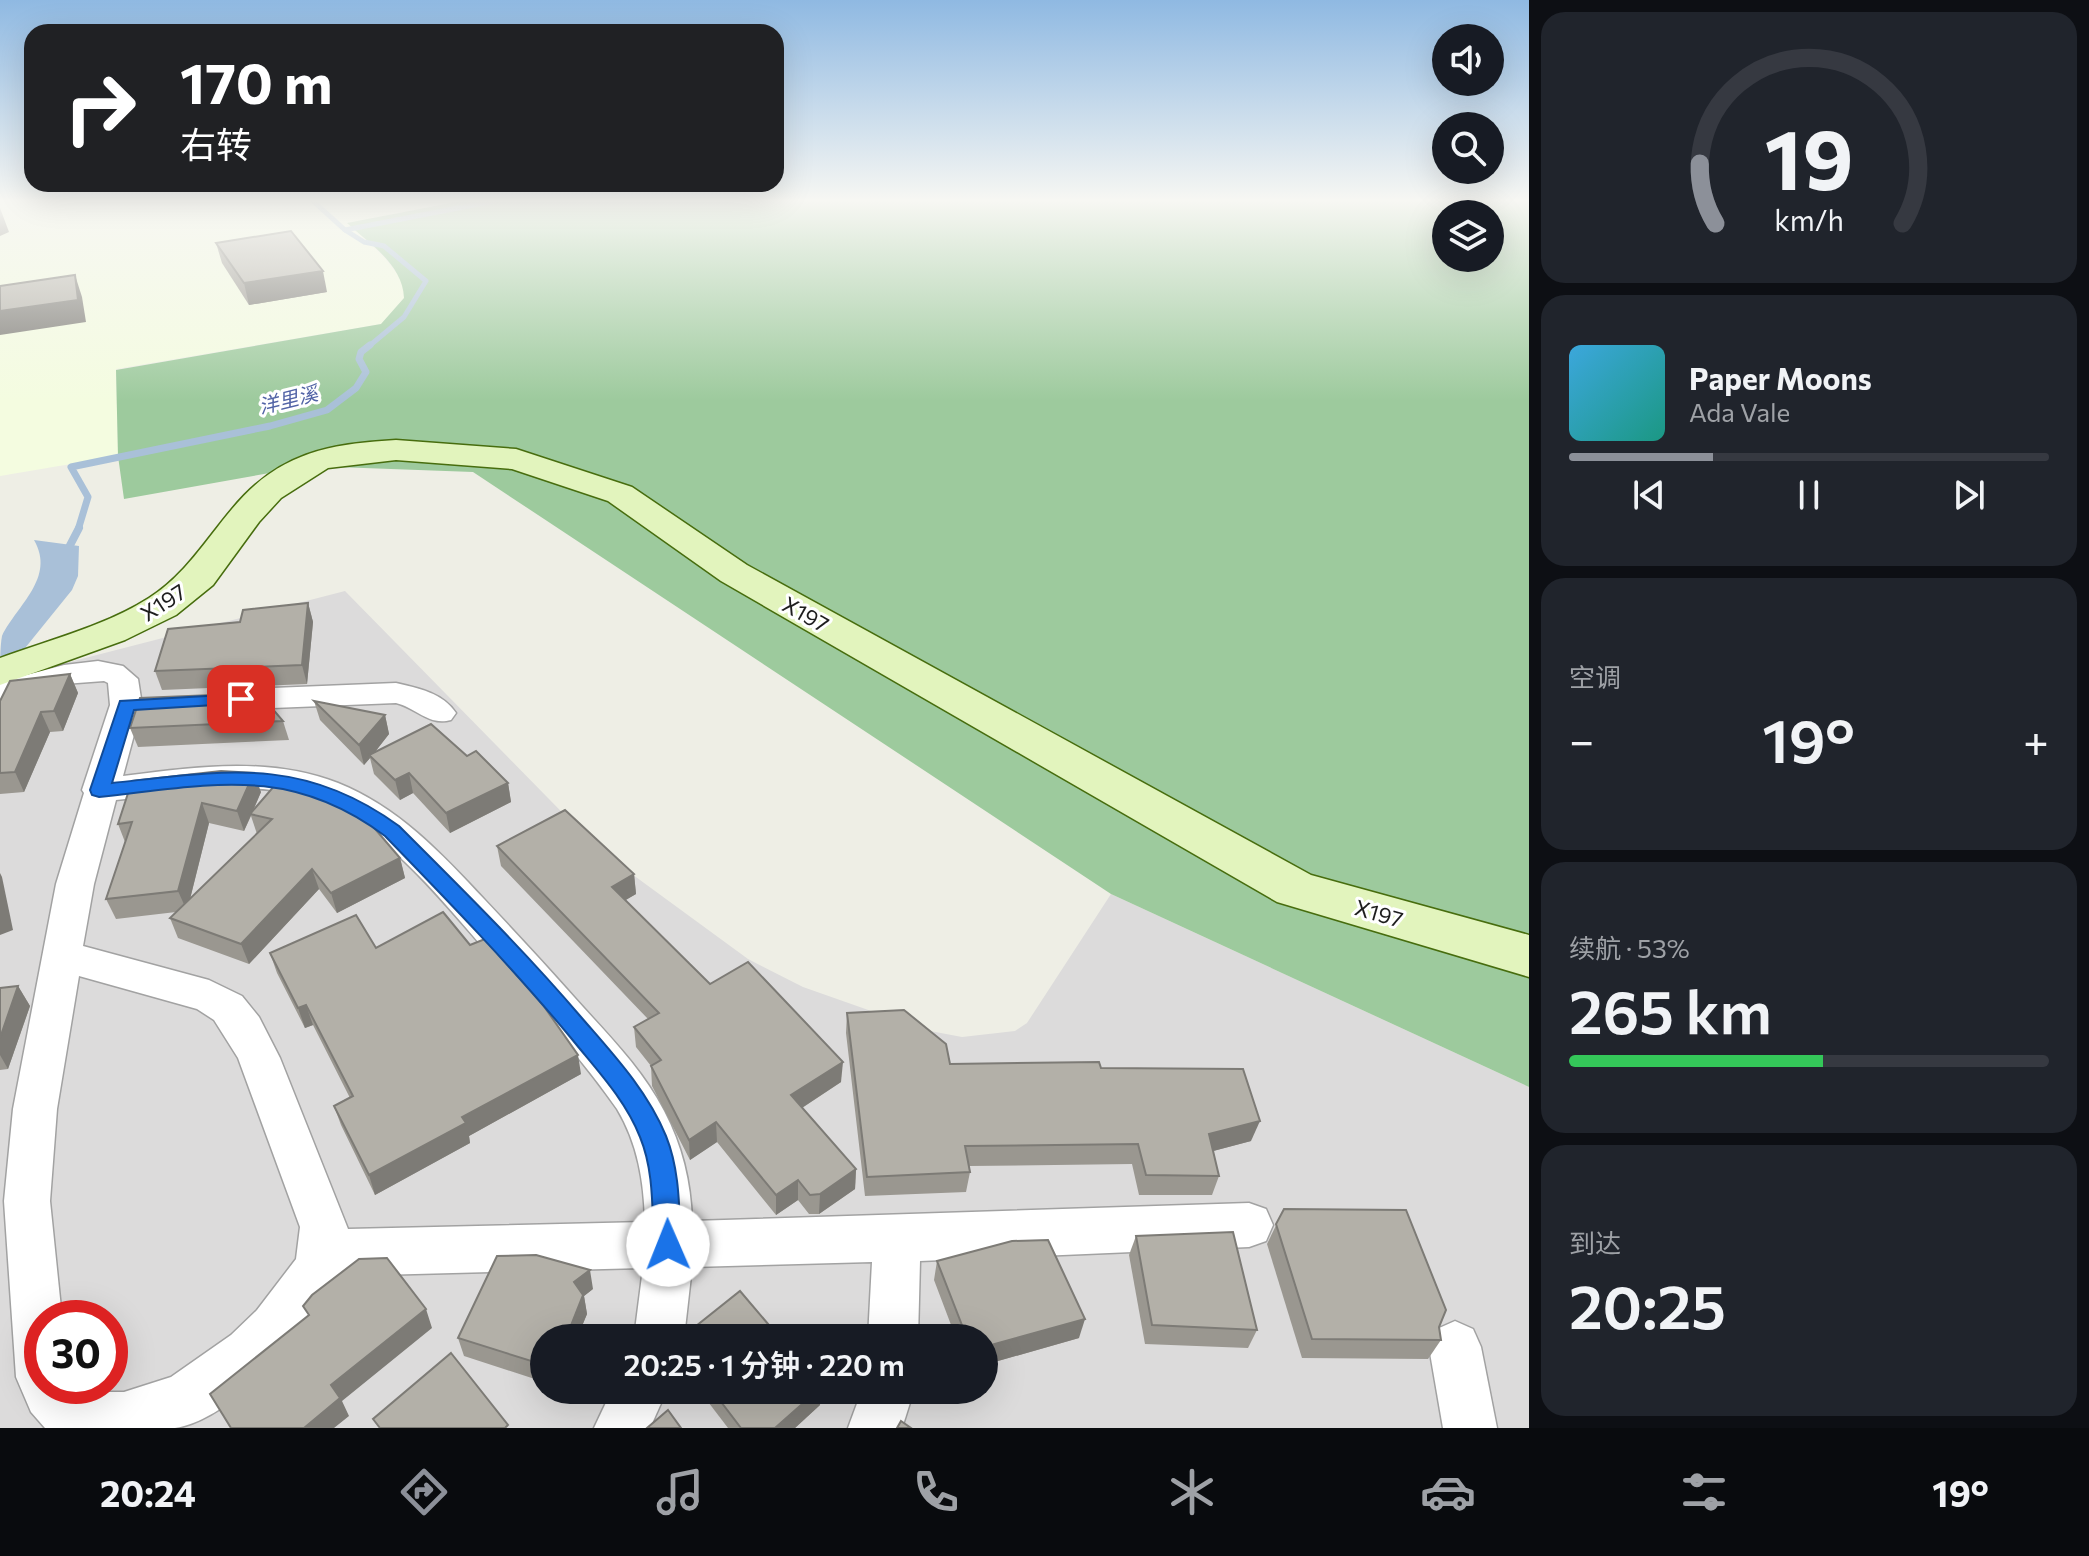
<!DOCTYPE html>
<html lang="zh">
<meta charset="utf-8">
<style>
body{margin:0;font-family:Commissioner,"Noto Sans SC",sans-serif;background:#20242c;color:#f1f3f6;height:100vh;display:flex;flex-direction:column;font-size:30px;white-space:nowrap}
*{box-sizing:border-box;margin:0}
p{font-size:26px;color:#9ea1a6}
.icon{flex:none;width:44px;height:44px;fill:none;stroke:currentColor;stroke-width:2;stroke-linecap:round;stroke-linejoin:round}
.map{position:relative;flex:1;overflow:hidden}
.side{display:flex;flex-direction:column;gap:12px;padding:12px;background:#0d0f14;width:560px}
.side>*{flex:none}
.hud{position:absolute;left:24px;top:24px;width:760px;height:168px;border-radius:24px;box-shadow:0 8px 32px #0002;background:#202124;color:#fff;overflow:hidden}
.fabs{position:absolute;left:1432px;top:24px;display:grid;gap:16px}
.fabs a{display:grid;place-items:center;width:72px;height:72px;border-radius:50%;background:#171b24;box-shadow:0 8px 32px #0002;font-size:40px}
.speed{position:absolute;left:24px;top:1300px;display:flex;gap:16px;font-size:40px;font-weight:700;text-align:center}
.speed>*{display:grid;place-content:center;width:104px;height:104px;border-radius:50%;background:#171b24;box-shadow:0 8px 32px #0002;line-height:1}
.speed .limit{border:12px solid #d22;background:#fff;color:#111}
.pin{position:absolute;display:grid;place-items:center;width:68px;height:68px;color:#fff;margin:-34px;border-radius:16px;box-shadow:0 4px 12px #0006}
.me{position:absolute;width:88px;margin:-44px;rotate:359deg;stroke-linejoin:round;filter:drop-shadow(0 0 6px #0008)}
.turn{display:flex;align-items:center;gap:28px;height:168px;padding:0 24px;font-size:36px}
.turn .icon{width:104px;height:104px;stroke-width:2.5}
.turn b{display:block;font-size:56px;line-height:68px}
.big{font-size:60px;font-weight:600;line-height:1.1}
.side .widget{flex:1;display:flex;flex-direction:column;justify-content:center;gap:12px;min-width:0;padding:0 28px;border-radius:24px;background:#20242c}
.side .dial{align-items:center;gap:0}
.dial svg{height:208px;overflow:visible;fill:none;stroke:#363941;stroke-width:7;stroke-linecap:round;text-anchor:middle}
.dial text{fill:#f1f3f6;stroke:none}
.song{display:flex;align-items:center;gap:24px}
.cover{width:96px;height:96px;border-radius:12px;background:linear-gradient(135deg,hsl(200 70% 55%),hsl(170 70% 35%))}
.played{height:8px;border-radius:4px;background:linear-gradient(90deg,#8c9099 30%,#363941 30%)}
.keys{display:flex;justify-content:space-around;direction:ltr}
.heat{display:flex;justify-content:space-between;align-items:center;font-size:44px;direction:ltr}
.charge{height:12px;border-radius:6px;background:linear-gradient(90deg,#34c759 53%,#363941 0)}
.trip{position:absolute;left:530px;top:1324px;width:468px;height:80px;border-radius:40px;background:#171b24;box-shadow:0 8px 32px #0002;font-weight:600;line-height:80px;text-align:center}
.tab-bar{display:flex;height:128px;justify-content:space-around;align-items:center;background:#090b0e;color:#9ea1a6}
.tab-bar .icon{width:56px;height:56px}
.tab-bar .on{color:#8c9099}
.tab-bar b{font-size:36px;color:#f1f3f6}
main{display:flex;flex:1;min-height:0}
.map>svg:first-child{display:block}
</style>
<main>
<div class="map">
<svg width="1529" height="1428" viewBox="0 0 1529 1428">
<rect width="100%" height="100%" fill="#eeeee5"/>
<path fill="#dcdbdb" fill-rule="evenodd" d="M345,591L599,850L748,959L803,987L925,1030L962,1037L1015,1031L1027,1023L1111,894L1529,1087V1428H0V702L57,683L58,665ZM42,1318H110V1386H42ZM544,1338H984V1390H544Z"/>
<path fill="#f4fce0" d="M0,201H461L463,202L348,223L384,257L403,281L404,298L381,324L116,369L118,456L0,476Z"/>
<path fill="#9dca9d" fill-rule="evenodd" d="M461,201H1529V1087L1111,894L473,472L309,466L124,499L118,456L116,370L381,324L404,298C403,265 370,244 347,223ZM1446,214H1490V258H1446Z"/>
<path fill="#a9c0d8" d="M34,540L79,546L78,576L72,590L0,679C0,667 0,646 2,636C17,605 56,578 34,540Z"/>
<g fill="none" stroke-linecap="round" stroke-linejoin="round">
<g stroke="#a9c0d8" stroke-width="5">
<path d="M313,201L345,230"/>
<path d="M368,347L404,317L426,281L384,246L364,242L345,230L494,201"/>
</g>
<path stroke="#a9c0d8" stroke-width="7" d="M78,530L88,497L71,467L270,426L327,410L356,388L366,372L359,359L361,352L370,345"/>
<path stroke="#a9c0d8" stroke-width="8" d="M66,553L79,528"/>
<defs>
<g id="street">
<path d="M98,661L123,666L138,679L142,705L123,776C195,767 268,756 338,783C398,807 441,853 484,899C514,931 545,964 574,997C606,1033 642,1068 664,1111C682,1145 691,1183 692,1221L1249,1203L1266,1209L1273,1225L1266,1241L1249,1247L920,1261L918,1338H868L872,1262L692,1267L684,1338H634L643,1268L339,1276C317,1326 231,1421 175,1428C135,1428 86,1428 45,1428L31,1412L16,1377L4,1201L13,1109L56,884L84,793L82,790L110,705L108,683L104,681L64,684L0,702V682L64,665ZM228,788C261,788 293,790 323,804C393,836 443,902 493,959C535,1007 580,1056 617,1109C638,1144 644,1182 645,1222L348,1229L280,1058L259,1017L242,996L209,980L83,946L94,884L116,800ZM79,976L197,1009L214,1020L238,1058L300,1227L296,1259L257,1310L231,1335L171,1377L124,1392H92L77,1386H42V1318H62L50,1201L57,1109Z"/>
<path d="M396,683C418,688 443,693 456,713L451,720C428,726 417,708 396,703L221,710L210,707L205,700L210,693L221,690Z"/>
<path d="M1455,1321L1473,1329L1481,1347L1497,1428H1443L1429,1347L1437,1329Z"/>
<path d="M612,1390H667L650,1428H594Z"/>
<path d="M862,1390H914L902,1428H848Z"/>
</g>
<path id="secondary" d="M396,440L516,449L632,487L747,565L1311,875L1529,935V977L1277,902L721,581L608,501L512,469L396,460L328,468L281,498L259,522L213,585L176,615L125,640L0,685V658C49,640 105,626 149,598C185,575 205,541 232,509C278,453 328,444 396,440Z"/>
</defs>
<use href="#street" stroke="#a2a2a2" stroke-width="3"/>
<use href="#secondary" stroke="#476d0e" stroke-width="3"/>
<use href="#street" fill="#fff" fill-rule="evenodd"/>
<use href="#secondary" fill="#e2f4bd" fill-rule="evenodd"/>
</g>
<g fill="#9a9790" fill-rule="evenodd">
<path d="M216,243L327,292L249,305L222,263Z"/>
<path d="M308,603L313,622L307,684L162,690L155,671L240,622Z"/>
<path d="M70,674L78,693L63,731L50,732L24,792L0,794V701Z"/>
<path d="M314,701L385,715L389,734L375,752L467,756L508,783L511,802L450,833L413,793L400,800L374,774L370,758L364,765L320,720Z"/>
<path d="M283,721L289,740L138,747L130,728Z"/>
<path d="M221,771L261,792L253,811L400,858L405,878L337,913L319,889L249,964L178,938L170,918L176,912L116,919L106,899L125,842L118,824ZM251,816L257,834L190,899L209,823L244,831Z"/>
<path d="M497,846L634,874L636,894L625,900L710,984L841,1082L802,1108L856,1169L855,1189L819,1214H809L798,1200L776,1215L717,1142L690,1160L652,1086L651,1066L636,1047L634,1027L648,1019L501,866Z"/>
<path d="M376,948L581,1074L469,1136L470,1143L375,1195L341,1125L334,1106L350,1098L313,1025L305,1028L277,973L270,953Z"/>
<path d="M18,986L30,1006L8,1069L0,1070V988Z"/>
<path d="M847,1013L950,1064L1101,1068L1251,1141L1213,1151L1219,1176L1212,1195H1139L1132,1164L969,1166L970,1172L966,1192L865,1196L846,1033Z"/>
<path d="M1284,1209L1439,1327L1441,1340L1428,1359L1302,1358L1267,1244Z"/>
<path d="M1136,1236L1257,1330L1248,1348L1145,1344L1129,1255Z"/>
<path d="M937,1261L1079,1338L984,1365V1338H956L934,1280Z"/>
<path d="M593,1289L584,1296L587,1314L577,1338H544V1382L464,1356L458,1338Z"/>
<path d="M699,1390H821L820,1405L795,1428H728Z"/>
</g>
<g fill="#7d7b76">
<path d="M0,208L9,232L0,236Z"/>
<path d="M323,271L327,292L249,305L244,283Z"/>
<path d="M75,275L82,297L86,322L0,335V311Z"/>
<path d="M308,603L313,622L307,684L302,665Z"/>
<path d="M70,674L78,693L63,731L54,711Z"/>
<path d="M41,712L50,732L24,792L15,772Z"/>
<path d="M385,715L389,734L371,757L369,755L370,758L364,765L359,745Z"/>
<path d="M254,773L261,792L244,831L237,811Z"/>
<path d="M409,773L413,793L400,800L395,780Z"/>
<path d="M508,783L511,802L450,833L446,813Z"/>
<path d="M202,803L209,823L187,911L178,891Z"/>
<path d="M400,858L405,878L337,913L331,893Z"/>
<path d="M312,869L319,889L249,964L241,944Z"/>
<path d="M0,873L2,877L13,930L0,935Z"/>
<path d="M634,874L636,894L614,907L612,887Z"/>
<path d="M18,986L30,1006L8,1069L0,1055V1038Z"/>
<path d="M306,1005L313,1025L305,1028L298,1008Z"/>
<path d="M578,1055L581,1074L469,1136L470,1143L375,1195L369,1175L462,1117Z"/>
<path d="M843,1062L841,1082L791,1115V1095Z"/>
<path d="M1260,1121L1251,1141L1202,1154L1209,1134Z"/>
<path d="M716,1122L717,1142L690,1160L689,1140Z"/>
<path d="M856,1169L855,1189L819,1214L820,1194Z"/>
<path d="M798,1180V1200L776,1215V1195Z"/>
<path d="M590,1270L593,1289L584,1296L587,1314L577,1338H566L574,1282Z"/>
<path d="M426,1309L432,1328L342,1401L349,1416L334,1428H304L331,1385Z"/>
<path d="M1085,1319L1079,1338L984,1365V1347Z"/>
<path d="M818,1390H821L820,1405L795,1428H775Z"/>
</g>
<g fill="#b3b0a8" stroke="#7d7b76" stroke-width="2">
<path d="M291,231L323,271L244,283L216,243Z"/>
<path d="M75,275L78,300L0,311V286Z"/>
<path d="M308,603L302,665L155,671L168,629L240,622L243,610Z"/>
<path d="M70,674L54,711L41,712L15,772L0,773V701L10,681Z"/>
<path d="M259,693L283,721L130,728L140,698Z"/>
<path d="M314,701L385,715L359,745Z"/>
<path d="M431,724L467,756L476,751L508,783L446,813L409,773L395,780L369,755Z"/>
<path d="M221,771L254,773L237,811L202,803L178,891L106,899L132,822L118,824L132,781Z"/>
<path d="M275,785L341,800L364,816L400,858L331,893L312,869L241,944L170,918L272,819L250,814Z"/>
<path d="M565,810L634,874L612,887L710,984L748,962L843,1062L791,1095L856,1169L820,1194L810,1195L798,1180L776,1195L716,1122L689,1140L651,1066L661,1060L634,1027L659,1013L497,846Z"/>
<path d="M443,912L470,945L485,939L543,1005L578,1055L462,1117L466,1123L369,1175L334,1106L353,1096L306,1005L298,1008L270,953L356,915L376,948Z"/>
<path d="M18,986L0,1038V988Z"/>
<path d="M904,1010L946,1044L950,1064L1099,1062L1101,1068L1243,1069L1260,1121L1209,1134L1219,1176L1146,1175L1138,1144L965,1146L970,1172L867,1177L847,1013Z"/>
<path d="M1284,1209L1406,1210L1446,1310L1439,1327L1441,1340L1312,1339L1276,1224Z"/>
<path d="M1233,1232L1257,1330L1152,1325L1136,1236Z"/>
<path d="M1048,1240L1085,1319L984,1347V1338H967L937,1261L1012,1241Z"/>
<path d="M536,1255L590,1270L574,1282L583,1295L566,1338H544V1365L458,1338L497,1256Z"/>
<path d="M387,1258L426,1309L331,1385L340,1398L304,1428H231L210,1394L309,1315L303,1306L312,1295L359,1259Z"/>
<path d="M740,1291L780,1338H681Z"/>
<path d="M451,1353L508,1425L505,1428H380L373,1419Z"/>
<path d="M712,1390H818L775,1428H741Z"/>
<path d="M668,1410L681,1428H647Z"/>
<path d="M901,1421L911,1428H897Z"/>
</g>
<linearGradient id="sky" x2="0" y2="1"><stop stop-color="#8fb9e2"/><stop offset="0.5" stop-color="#f7f7f3"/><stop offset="1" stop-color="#f7f7f3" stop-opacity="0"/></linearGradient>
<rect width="1529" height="401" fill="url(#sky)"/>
<path fill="#1a73e8" stroke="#114b97" stroke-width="2" d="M241,694L250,699L247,703L134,710L112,783C223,771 302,755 399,826C461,888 524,950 581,1017C613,1054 647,1090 666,1136C680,1171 679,1208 681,1245L677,1254L668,1258L658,1254L654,1245C652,1209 654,1171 640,1137C625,1099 596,1069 571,1038C512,967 449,902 385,836C289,764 210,785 99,797L92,795L90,790L120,701Z"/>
<g text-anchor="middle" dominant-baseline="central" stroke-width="6" stroke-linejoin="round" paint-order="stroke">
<g font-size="20" font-style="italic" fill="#5264a6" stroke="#fff">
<text transform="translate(288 399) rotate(-14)">洋里溪</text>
</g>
<g font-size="22" fill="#1e1e1e" stroke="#fff">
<text transform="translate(163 602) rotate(-33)">X197</text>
<text transform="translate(806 614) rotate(29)">X197</text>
<text transform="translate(1379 913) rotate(16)">X197</text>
</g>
</g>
</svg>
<div class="fabs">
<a><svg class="icon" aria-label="sound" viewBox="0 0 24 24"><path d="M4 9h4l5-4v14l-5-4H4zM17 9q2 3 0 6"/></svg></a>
<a><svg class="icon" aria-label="search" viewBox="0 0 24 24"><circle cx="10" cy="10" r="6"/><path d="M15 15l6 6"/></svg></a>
<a><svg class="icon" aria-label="layers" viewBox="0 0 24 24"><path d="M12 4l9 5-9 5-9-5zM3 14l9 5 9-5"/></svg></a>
</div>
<div class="speed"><div class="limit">30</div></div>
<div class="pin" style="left:241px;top:699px;background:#d93025"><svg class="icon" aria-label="arrive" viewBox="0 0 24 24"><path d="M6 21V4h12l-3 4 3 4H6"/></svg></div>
<svg class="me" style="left:668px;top:1245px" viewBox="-20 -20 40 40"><circle r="19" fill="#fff"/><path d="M0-13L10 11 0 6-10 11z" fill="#1a73e8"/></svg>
<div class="trip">20:25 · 1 分钟 · 220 m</div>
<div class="hud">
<div class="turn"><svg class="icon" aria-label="right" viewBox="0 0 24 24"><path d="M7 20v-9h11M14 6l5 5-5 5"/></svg><div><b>170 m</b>右转</div></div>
</div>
</div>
<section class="side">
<div class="widget dial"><svg viewBox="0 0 100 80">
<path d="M14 69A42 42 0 1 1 86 69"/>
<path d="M14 69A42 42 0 0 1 8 46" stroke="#8c9099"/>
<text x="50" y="56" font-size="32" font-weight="700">19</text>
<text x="50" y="72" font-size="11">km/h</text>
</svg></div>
<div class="widget">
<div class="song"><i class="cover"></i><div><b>Paper Moons</b><p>Ada Vale</p></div></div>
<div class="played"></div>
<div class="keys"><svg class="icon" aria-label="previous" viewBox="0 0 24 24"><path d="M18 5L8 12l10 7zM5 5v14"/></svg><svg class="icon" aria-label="pause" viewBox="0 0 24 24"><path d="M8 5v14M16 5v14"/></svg><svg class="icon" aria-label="next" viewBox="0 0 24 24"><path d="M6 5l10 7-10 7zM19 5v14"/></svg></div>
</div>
<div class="widget"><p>空调</p>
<div class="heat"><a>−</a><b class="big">19°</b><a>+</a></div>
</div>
<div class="widget"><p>续航 · 53%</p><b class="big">265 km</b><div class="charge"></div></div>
<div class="widget"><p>到达</p><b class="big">20:25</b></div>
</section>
</main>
<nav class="tab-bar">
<b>20:24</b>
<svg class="icon on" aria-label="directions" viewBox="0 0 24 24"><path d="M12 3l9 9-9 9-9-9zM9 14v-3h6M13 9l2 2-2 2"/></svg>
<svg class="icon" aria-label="music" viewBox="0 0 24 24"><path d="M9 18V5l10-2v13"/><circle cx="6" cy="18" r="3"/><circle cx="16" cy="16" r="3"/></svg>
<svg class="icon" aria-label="phone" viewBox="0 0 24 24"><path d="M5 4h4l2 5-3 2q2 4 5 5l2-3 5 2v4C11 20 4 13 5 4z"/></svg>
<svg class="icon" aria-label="climate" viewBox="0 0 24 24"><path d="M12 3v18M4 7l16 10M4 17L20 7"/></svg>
<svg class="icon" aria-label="car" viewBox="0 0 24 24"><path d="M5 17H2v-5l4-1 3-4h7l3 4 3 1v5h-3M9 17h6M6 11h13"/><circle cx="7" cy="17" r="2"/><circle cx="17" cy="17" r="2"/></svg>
<svg class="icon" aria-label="filters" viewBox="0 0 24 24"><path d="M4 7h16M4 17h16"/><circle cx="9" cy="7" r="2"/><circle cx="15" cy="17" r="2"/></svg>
<b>19°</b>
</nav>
